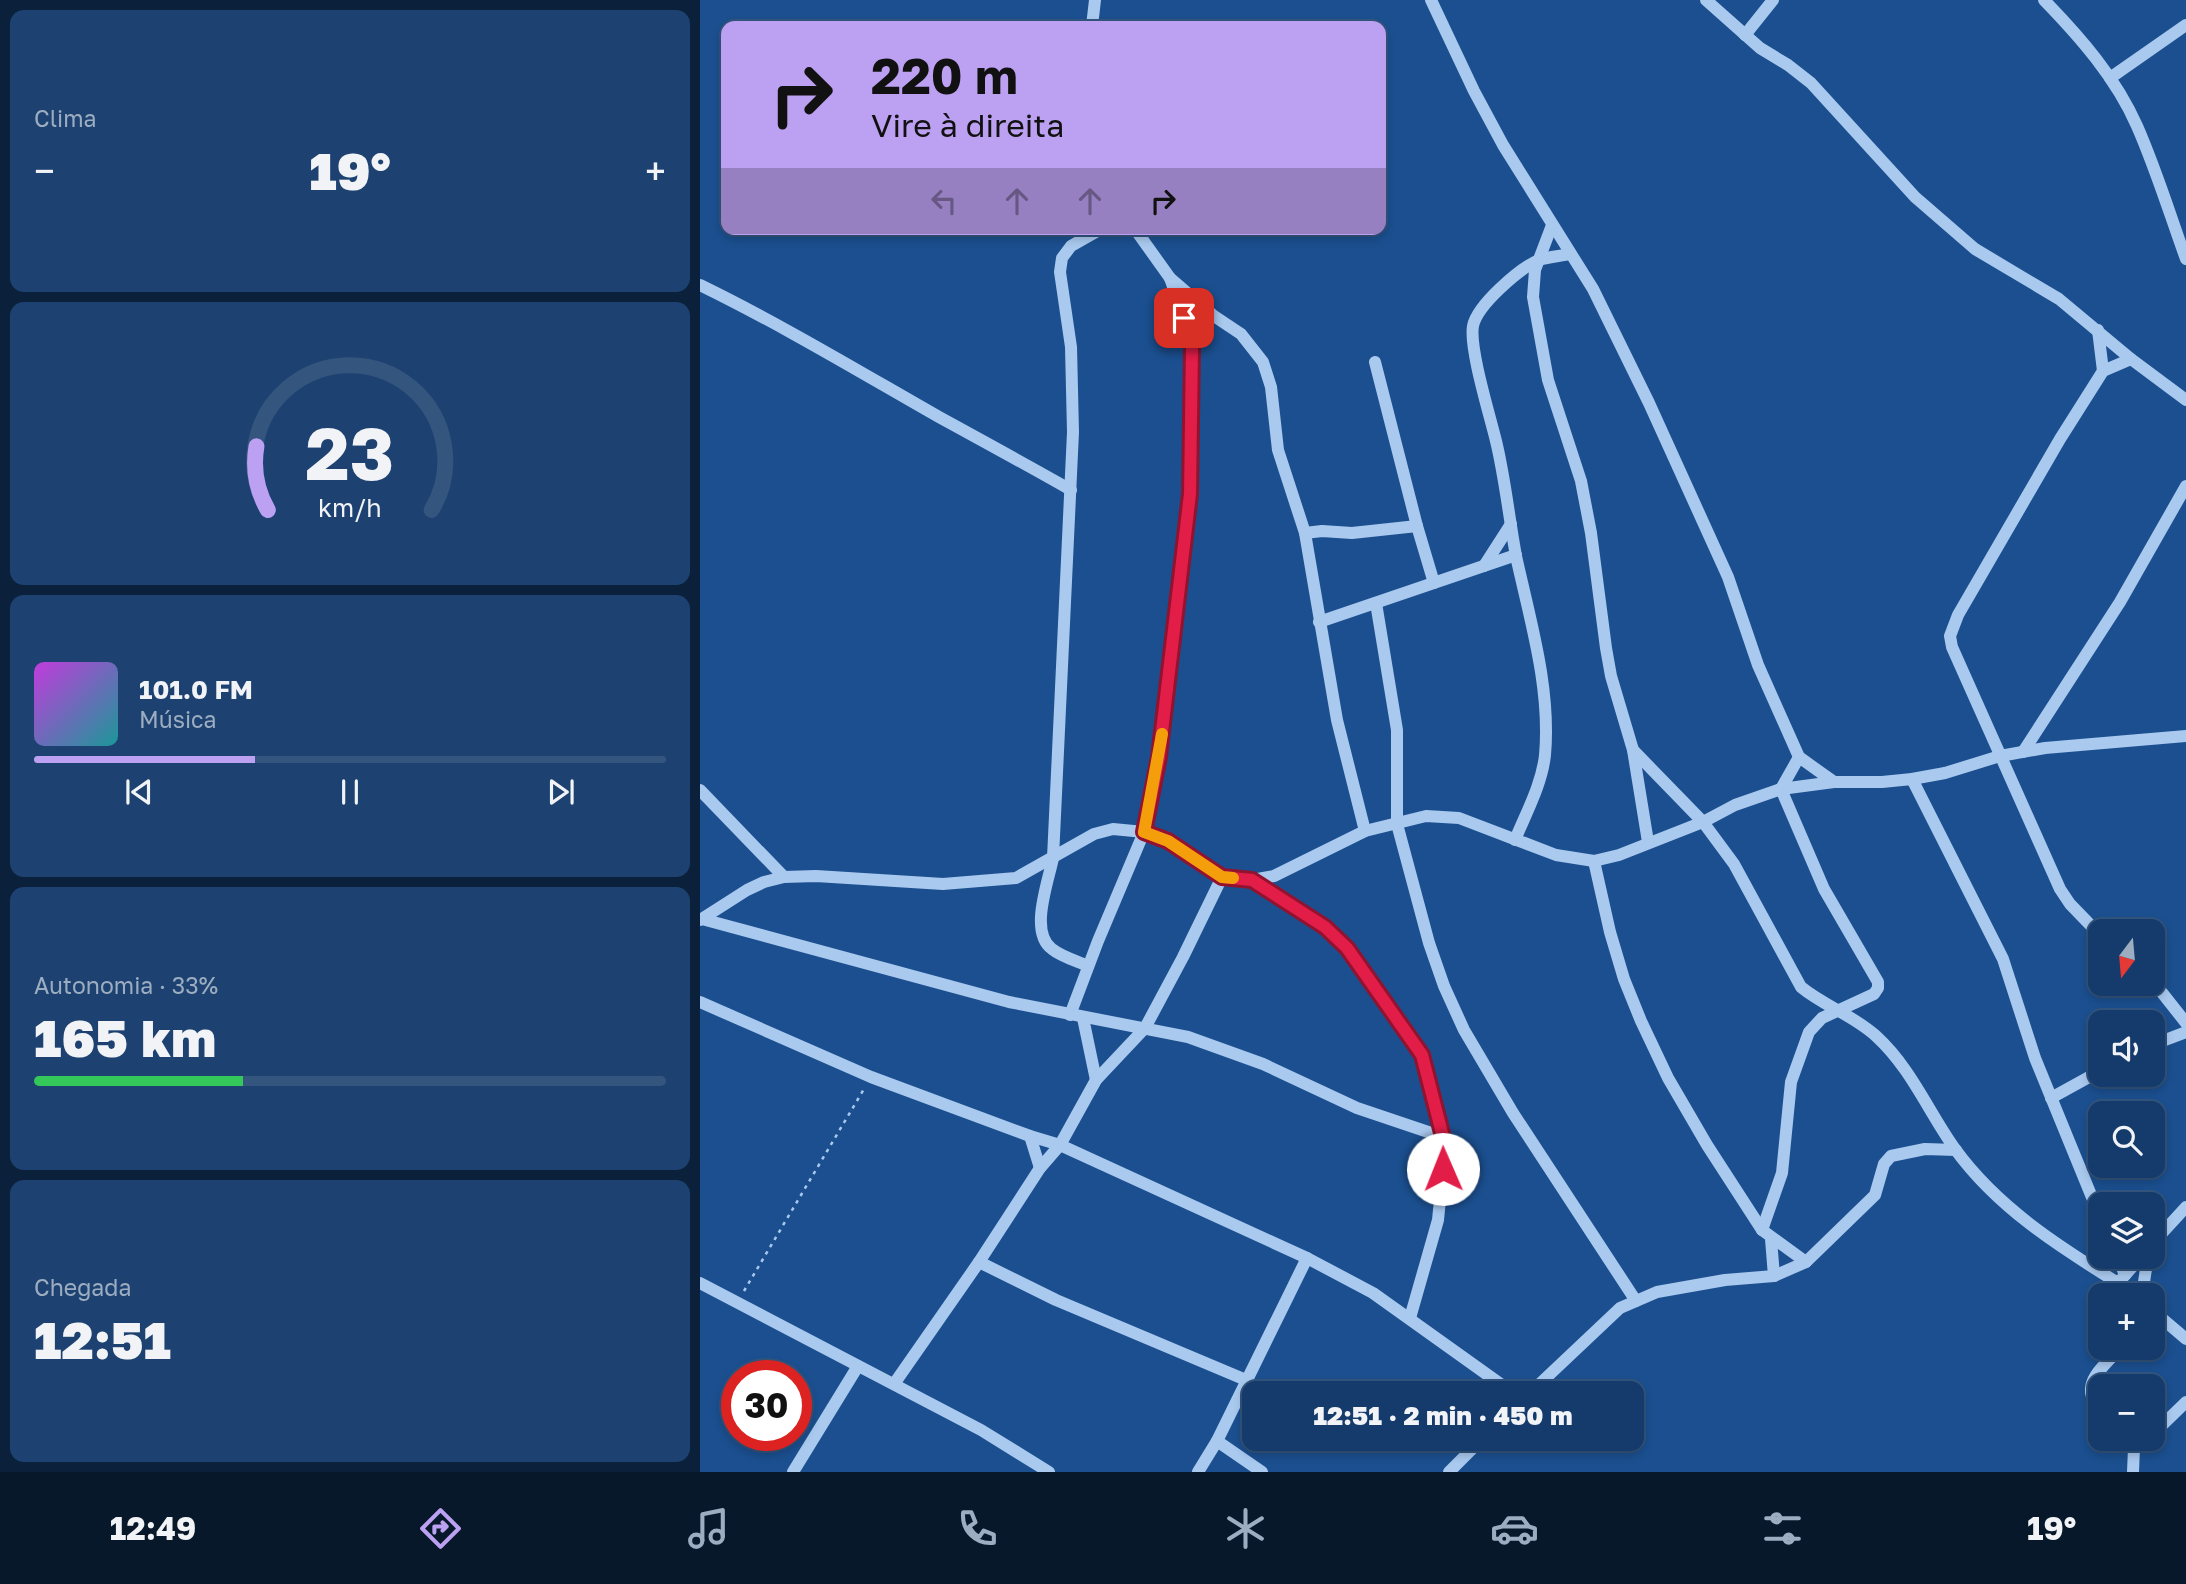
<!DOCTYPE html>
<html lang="pt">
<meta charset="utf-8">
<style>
body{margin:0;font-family:"Golos Text",sans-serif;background:#1d4271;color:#f1f3f6;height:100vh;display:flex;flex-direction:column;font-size:26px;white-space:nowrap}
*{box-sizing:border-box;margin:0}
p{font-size:23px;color:#9dadc1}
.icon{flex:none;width:38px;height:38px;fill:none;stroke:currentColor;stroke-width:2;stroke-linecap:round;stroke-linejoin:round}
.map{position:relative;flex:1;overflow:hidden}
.panel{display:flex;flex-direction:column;gap:10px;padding:10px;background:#0b203b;width:700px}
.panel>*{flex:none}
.guide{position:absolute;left:21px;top:21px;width:665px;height:214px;border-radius:14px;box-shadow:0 4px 10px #0003,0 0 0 2px #33557e;background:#bca0f2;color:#111;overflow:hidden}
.needle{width:46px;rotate:196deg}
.buttons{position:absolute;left:1388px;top:919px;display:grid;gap:14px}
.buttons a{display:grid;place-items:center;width:77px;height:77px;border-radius:14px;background:#143b6b;box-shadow:0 4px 10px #0003,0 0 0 2px #33557e;font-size:35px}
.speed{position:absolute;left:21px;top:1360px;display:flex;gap:14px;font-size:35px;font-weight:700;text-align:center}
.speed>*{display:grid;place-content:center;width:91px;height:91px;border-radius:50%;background:#143b6b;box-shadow:0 4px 10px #0003,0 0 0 2px #33557e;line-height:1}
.speed .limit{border:10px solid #d22;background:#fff;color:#111}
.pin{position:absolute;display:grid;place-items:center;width:60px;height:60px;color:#fff;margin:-30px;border-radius:14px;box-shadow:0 4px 10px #0006}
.me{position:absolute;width:77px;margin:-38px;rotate:359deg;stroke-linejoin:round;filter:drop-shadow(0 0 5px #0008)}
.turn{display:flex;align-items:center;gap:24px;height:147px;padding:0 35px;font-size:32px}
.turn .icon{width:91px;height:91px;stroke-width:2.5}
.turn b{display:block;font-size:49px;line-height:60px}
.lanes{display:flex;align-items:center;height:66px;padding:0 35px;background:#0003;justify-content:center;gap:35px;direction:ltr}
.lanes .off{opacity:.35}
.big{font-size:52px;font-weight:800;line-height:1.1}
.panel .card{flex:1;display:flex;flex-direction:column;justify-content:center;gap:10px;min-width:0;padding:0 24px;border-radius:14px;background:#1d4271}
.panel .dial{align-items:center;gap:0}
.dial svg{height:182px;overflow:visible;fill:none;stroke:#33557e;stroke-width:7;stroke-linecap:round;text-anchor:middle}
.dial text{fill:#f1f3f6;stroke:none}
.song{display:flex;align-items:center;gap:21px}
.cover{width:84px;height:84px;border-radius:10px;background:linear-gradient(135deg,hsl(290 70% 55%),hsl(180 70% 35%))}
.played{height:7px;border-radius:4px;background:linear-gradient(90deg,#bca0f2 35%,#33557e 35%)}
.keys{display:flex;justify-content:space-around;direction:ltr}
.heat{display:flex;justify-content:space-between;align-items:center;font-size:38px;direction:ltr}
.charge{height:10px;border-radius:5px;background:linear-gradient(90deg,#34c759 33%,#33557e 0)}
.trip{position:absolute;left:542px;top:1381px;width:402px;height:70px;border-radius:14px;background:#143b6b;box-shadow:0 4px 10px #0003,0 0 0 2px #33557e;font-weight:800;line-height:70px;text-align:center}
.dock{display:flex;height:112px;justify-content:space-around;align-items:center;background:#08182b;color:#9dadc1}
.dock .icon{width:49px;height:49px}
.dock .selected{color:#bca0f2}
.dock b{font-size:32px;color:#f1f3f6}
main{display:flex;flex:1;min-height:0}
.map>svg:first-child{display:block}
</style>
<main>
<section class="panel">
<div class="card"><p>Clima</p>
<div class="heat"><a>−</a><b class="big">19°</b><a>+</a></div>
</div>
<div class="card dial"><svg viewBox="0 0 100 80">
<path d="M14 69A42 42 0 1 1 86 69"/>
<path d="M14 69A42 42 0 0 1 9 41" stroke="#bca0f2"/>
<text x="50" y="56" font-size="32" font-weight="700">23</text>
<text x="50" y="72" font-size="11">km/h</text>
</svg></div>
<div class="card">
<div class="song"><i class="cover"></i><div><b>101.0 FM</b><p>Música</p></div></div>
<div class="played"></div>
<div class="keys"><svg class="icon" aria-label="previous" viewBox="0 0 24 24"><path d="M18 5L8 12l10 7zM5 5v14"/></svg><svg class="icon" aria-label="pause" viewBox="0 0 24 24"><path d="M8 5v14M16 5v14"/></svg><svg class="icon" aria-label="next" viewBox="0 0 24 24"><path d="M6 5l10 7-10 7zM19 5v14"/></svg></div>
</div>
<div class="card"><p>Autonomia · 33%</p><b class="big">165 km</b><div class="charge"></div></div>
<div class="card"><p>Chegada</p><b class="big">12:51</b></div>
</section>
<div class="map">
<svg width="1486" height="1472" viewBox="0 0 1486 1472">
<rect width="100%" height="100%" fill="#1b4f8f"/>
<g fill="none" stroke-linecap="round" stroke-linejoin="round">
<path stroke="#a9c9ee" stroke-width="2.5" stroke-dasharray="3.5 5" stroke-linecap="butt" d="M44,1291L164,1089"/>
<g stroke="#a9c9ee" stroke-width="12">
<path d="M731,0L774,91L803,145L893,289L949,403L1028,577L1058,665L1099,757L1134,782"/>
<path d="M1006,0L1060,48L1088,65L1111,83L1215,197L1275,249L1359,299L1431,359L1486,400"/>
<path d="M1344,0C1380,37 1416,78 1437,126C1456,169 1470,215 1486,259"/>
<path d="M392,26L395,0"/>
<path d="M1045,35L1073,0"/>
<path d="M1410,78L1486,25"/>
<path d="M852,225L835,270L833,297L848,380L881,481L891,533L906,648L911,676L933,750L948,842"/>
<path d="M435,229L470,278L514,316L541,334L563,362L571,387L578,450L605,533L637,720L665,831"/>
<path d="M0,285C82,325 160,372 239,417C283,441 327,465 371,490"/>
<path d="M1398,330L1403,371"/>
<path d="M675,362L717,526L734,583"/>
<path d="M605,533L622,531L652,533L717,526"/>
<path d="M784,566L811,524"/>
<path d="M676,603L697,730V824L729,943L744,986L764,1030L813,1113L936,1301"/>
<path d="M619,622L816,555"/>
<path d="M933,750L1003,822L1034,864L1101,987C1124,1006 1153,1015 1176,1036C1211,1068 1228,1111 1255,1149C1297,1207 1358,1246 1418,1283L1442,1256"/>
<path d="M1323,752L1420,602L1486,486"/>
<path d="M1212,779L1303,959L1335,1058L1400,1217"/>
<path d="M0,790L84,877"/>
<path d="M815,840C826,813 842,784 845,755C851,688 830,620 816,556C809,518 805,478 796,441C790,416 769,348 773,326C777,305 820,268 839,260C848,257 861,256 870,254"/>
<path d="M894,861L910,932L924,979L941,1021L968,1078L1007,1145L1062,1230L1106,1262"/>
<path d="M552,880L625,927L647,948L722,1055L743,1137V1169L738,1220L710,1318"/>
<path d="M2,919L309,1002L488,1037L563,1064L657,1108L743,1137"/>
<path d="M0,920L47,890L64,882L84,877L116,876L243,884L316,878L394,834L413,829L444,832L468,841L522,877L552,880L574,876L665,831L726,816L759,818L856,855L894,861L919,855L1003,822L1035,805L1081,789L1134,782H1182L1212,779L1245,773L1300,756L1345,748L1486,736"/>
<path d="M1400,935L1370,904L1360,889L1252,647L1250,636L1258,615L1360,439L1403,371L1431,359"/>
<path d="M388,966C377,961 362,957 352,949C329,932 348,883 353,858L373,432L371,347L360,272L362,258L371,246L401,229"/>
<path d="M1452,980L1486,1023"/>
<path d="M0,1002L171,1077L330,1136L360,1145L607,1258L673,1293L813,1393"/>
<path d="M370,1015L398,941L444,832L459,757L490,494L492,348L484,318L470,278"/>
<path d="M383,1018L396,1080"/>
<path d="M1452,1045L1486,1032"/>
<path d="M1351,1098L1400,1071"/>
<path d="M330,1136L340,1168"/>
<path d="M1062,1230L1082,1173L1091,1082L1109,1032L1122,1018L1174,994L1178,988V982L1124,889L1081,789L1099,757"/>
<path d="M1071,1239L1074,1276"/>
<path d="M1452,1244L1486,1207"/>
<path d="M1417,1256L1425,1275"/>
<path d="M279,1262L356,1300L546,1380"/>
<path d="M0,1283L281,1430L349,1472"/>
<path d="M1418,1283L1434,1295"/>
<path d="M1442,1295L1448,1256"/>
<path d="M1452,1310L1486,1339"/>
<path d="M194,1384L279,1262L340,1168L360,1145L396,1080L445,1028L483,957L522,877"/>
<path d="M830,1393L920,1308L957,1292L1025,1280L1074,1276L1106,1262L1175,1195L1184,1164L1191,1156L1225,1149L1256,1150"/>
<path d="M1400,1410C1377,1384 1403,1368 1420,1348"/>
<path d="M1452,1435L1486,1402"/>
<path d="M1426,1438L1434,1448L1448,1438"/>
<path d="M517,1441L562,1472"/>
<path d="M93,1472L158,1366"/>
<path d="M498,1472L517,1441L607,1258"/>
<path d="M749,1472L783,1438"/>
<path d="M1433,1472L1434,1448"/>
</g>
</g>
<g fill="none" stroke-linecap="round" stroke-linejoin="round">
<defs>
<path id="route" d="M484,318L492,348L490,494L459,757L444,832L468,841L522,877L552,880L625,927L647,948L722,1055L743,1137V1169"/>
</defs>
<use href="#route" stroke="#92132f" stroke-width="18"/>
<use href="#route" stroke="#e11d48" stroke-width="12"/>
<path stroke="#f59e0b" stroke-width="12" d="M462,734L444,832L468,841L522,877L533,878"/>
</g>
</svg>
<div class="buttons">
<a><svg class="needle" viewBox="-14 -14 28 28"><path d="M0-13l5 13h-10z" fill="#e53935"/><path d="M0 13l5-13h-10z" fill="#9dadc1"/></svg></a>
<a><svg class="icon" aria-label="sound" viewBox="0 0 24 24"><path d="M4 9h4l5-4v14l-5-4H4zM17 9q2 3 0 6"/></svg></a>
<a><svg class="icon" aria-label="search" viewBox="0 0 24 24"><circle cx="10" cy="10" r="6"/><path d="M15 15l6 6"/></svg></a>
<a><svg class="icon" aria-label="layers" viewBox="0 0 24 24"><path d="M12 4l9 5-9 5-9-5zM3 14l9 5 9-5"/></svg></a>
<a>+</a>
<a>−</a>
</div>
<div class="speed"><div class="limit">30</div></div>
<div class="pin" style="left:484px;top:318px;background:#d93025"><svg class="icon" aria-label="arrive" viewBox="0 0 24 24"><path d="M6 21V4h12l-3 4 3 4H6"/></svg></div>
<svg class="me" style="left:743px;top:1169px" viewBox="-20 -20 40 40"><circle r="19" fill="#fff"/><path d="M0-13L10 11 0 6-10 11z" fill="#e11d48"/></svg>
<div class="trip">12:51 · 2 min · 450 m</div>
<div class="guide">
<div class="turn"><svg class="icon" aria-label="right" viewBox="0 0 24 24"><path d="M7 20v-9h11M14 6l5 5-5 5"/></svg><div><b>220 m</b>Vire à direita</div></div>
<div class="lanes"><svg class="icon off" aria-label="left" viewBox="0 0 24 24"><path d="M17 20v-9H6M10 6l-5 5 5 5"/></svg><svg class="icon off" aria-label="ahead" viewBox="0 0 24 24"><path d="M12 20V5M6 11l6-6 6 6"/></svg><svg class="icon off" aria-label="ahead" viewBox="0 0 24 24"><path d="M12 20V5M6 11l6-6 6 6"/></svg><svg class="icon" aria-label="right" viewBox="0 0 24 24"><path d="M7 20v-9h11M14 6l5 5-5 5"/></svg></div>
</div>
</div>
</main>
<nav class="dock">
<b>12:49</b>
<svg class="icon selected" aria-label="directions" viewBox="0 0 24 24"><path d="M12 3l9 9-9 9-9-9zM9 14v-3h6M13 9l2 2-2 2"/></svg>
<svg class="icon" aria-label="music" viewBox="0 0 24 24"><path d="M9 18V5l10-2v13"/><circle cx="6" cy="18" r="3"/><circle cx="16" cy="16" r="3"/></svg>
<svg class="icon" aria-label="phone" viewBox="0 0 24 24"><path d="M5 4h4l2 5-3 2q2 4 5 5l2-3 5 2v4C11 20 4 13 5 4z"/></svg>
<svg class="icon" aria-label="climate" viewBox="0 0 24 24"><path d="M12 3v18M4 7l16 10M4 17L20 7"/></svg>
<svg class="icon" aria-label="car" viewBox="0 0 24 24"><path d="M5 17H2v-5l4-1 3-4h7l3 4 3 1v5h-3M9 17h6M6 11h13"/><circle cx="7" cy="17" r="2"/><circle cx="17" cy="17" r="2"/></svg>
<svg class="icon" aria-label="filters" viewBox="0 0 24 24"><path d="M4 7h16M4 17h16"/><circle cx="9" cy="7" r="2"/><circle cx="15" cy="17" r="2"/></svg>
<b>19°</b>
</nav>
